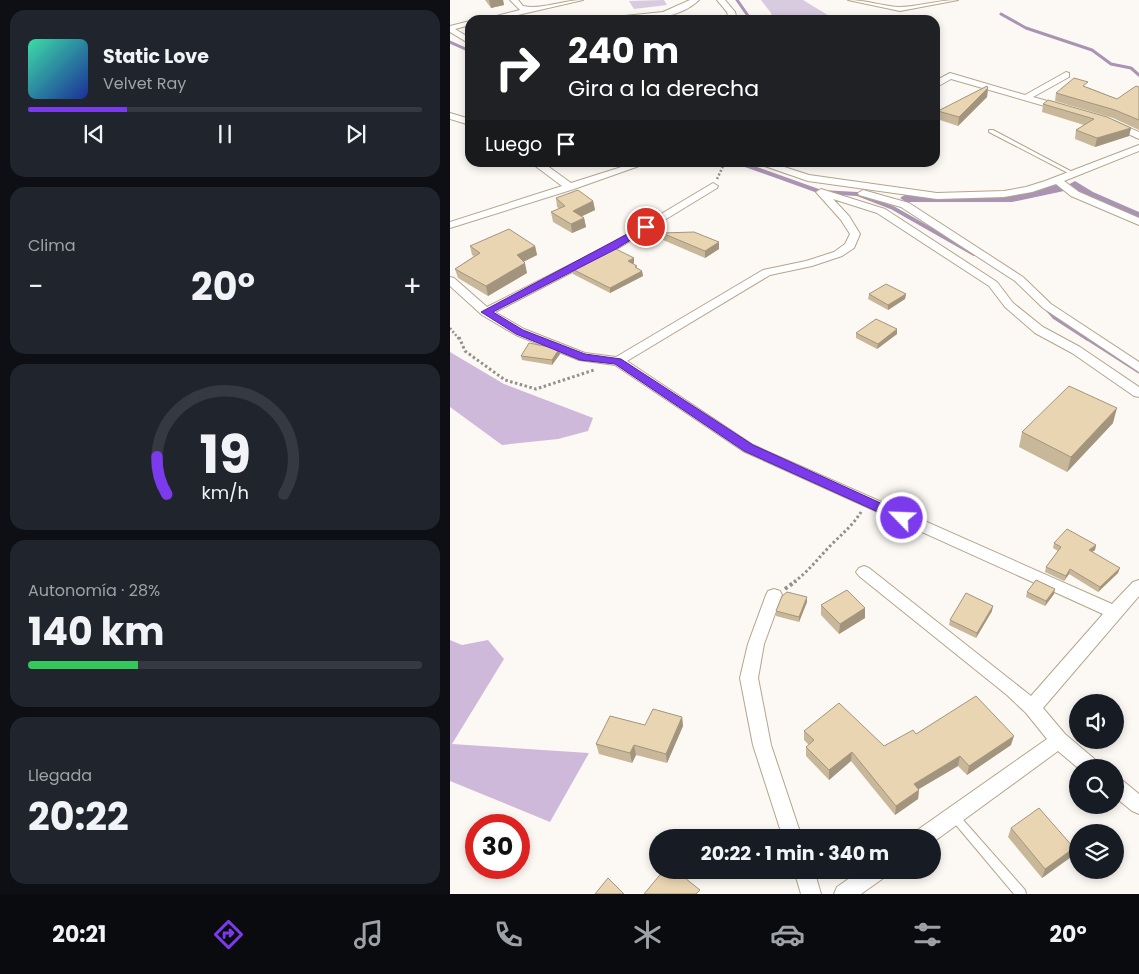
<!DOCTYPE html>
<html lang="es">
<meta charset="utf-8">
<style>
body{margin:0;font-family:Poppins,sans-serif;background:#20242c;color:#f1f3f6;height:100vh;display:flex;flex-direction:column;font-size:19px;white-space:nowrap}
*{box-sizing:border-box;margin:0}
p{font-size:16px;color:#9ea1a6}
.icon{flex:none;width:28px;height:28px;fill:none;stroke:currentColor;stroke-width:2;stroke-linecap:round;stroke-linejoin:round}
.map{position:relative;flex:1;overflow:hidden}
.drawer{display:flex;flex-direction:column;gap:10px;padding:10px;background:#0d0f14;width:450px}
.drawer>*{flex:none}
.banner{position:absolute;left:15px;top:15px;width:475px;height:152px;border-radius:15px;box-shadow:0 2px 8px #0003;background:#202124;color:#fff;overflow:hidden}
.tools{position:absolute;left:619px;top:694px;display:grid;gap:10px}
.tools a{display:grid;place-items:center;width:55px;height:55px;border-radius:50%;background:#171b24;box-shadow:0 2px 8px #0003;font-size:25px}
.speed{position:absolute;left:15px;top:814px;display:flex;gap:10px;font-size:25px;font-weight:700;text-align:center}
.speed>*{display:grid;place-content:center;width:65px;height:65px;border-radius:50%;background:#171b24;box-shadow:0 2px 8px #0003;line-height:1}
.speed .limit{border:8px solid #d22;background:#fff;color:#111}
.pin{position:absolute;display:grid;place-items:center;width:42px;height:42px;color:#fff;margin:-21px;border:2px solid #fff;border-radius:50%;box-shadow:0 1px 5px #0007}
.me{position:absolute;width:55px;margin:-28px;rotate:294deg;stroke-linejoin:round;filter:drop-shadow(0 0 4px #0008)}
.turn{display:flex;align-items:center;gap:18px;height:105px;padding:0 20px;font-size:22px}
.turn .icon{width:65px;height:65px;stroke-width:2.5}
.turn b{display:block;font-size:35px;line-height:42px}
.then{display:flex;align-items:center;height:48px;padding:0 20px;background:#0003;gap:10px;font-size:19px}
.big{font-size:38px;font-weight:700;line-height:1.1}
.drawer .card{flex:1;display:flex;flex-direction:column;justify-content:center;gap:8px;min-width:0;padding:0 18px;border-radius:15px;background:#20242c}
.drawer .dial{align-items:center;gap:0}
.dial svg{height:130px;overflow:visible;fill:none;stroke:#363941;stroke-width:7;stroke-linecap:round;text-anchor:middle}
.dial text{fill:#f1f3f6;stroke:none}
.song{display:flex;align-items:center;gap:15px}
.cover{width:60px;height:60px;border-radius:8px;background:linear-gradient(135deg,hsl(160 70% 55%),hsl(230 70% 35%))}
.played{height:5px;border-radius:2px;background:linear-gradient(90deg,#7c3aed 25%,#363941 25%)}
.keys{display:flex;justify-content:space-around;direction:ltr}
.heat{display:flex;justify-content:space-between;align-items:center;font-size:28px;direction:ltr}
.charge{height:8px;border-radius:4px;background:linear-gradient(90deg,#34c759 28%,#363941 0)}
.trip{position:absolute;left:199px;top:829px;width:292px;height:50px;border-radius:25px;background:#171b24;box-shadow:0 2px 8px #0003;font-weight:700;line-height:50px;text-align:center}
.tabs{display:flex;height:80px;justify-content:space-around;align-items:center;background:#090b0e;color:#9ea1a6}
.tabs .icon{width:35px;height:35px}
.tabs .active{color:#7c3aed}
.tabs b{font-size:22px;color:#f1f3f6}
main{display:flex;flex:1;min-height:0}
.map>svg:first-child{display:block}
</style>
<main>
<section class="drawer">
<div class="card">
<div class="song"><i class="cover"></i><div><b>Static Love</b><p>Velvet Ray</p></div></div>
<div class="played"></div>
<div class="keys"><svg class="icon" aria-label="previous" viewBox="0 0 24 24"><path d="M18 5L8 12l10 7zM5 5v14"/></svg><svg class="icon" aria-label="pause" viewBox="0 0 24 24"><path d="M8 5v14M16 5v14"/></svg><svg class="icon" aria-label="next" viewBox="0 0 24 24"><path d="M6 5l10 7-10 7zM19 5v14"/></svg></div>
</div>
<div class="card"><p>Clima</p>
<div class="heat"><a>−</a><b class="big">20°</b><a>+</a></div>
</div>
<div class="card dial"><svg viewBox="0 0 100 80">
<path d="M14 69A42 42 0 1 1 86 69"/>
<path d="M14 69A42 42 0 0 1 8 46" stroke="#7c3aed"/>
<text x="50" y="56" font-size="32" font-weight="700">19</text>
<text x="50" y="72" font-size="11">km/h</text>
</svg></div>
<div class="card"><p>Autonomía · 28%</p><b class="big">140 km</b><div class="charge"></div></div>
<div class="card"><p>Llegada</p><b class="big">20:22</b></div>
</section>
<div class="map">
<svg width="689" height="894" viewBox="0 0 689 894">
<rect width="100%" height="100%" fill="#fcf9f4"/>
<g fill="#d8cadf">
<path d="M214,0L217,5L184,9L179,1Z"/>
<path d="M311,0H353L386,20H322L321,13Z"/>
</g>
<g fill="#cfb9da">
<path d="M0,352L54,384L143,418L138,431L108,439L52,445L0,407Z"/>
<path d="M0,640L12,645L38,640L54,659L2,744L139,753L100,822L0,781Z"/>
</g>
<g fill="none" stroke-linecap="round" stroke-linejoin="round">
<g stroke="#aa94b4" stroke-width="3">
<path d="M287,0L301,20"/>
<path d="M551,14L576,28L642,50L661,64L681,68L689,75"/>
<path d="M0,42L20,51"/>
</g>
<g stroke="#aa94b4" stroke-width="4">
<path d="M287,162L371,192L407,194L443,208L524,254"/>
<path d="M596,308L604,317L638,339"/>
</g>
<path stroke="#aa94b4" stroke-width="5" d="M636,337L689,371"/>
<g fill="#aa94b4" fill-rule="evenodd">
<path d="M625,181L643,192L689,212V221L635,198L623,189H618L616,186Z"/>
<path d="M610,184L614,185L616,188L614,191L562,202H456L450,198L456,194H562Z"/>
</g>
<defs>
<g id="lane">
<path d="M539,130H543L626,174L622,175L539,132Z"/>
<path d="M504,812L507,813L575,890L576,894H564L501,819L499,816L501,813Z"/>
</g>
<g id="street">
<path d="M60,0H68L73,6C92,10 113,0 133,0L46,20H31L70,10Z"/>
<path d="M240,0H249C225,23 182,20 151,20L155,18L213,12Z"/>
<path d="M267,0H275L285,12L287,20H279L277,12Z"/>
<path d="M398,0C416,0 432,6 449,7C466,7 488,0 508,0L450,11Z"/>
<path d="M20,21V25L5,29L20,38V44L0,32V26Z"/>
<path d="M616,72L619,73V77L583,97L615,106L616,108L612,111L501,79L485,88V81L500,73L575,95Z"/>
<path d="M0,113L20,119V125L0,119Z"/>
<path d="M664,121L689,132V139L661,126V122Z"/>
<path d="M689,145V151L614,181L629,192L689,218V225L621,196L606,184L582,192L554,197L487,199L358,181L303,162H319L359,175L487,193L554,191L576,187L595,181Z"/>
<path d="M80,162H92L121,183L181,164H187L189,166L124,189L0,228V222L112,186Z"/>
<path d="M263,183L268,186L267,188L167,249L45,312L74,329L135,353L166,357L313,270L356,261L384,252L395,244L400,234L391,220L366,192L371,189L435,209L547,282L563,303L593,327L630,347L689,387V397L684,396L622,353L585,333L555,307L539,286L427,213L383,199L399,216L410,234L404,248L392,256L362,266L320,275L177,361L303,445L662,604L683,582L689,580V596L593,708L615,734L648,762L651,768H628L608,751L482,843V838H464L466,831L597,739L576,713L557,695L409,576L406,572L409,568L414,566L419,568L581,696L653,614L293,451L165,365L129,360L66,335L32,315L0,286V277L4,278L37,307L159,245Z"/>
<path d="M413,190L459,203L573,277L601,304L689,362V372L593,308L565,281L451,207L409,195L408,193Z"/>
<path d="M324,589L330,591L332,595L314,644L308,678L321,745L352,838H333L303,745L290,678L298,644L316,595L318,591Z"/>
<path d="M665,777L672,780L689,794V814L682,811L665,797Z"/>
<path d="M344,870H364L371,894H351Z"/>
<path d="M411,870H438L435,877L411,894H384L387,887Z"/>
</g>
</defs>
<use href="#lane" stroke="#b5a58b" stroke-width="2"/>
<use href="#street" stroke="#b5a58b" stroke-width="2"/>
<g stroke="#949089" stroke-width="2.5" stroke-dasharray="2 2" stroke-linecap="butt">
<path d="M267,179L275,162"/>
<path d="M0,328L9,339"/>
</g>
<g stroke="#949089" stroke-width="3" stroke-dasharray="2.5 2.5" stroke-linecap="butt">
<path d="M9,337L15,351L55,380L86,389L144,370"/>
<path d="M344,582C359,571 369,557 382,544C393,533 403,525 411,512"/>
</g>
<path stroke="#949089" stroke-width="4" stroke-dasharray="3 3" stroke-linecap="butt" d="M335,589L346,581"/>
<use href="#lane" fill="#fff" fill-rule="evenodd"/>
<use href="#street" fill="#fff" fill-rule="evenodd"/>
</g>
<g fill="#c8b799">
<path d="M35,0H53L54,5L41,8Z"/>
<path d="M637,87L667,99L689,87V130L663,118L605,101L606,93Z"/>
<path d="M538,88L537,97L508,126L487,119L488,111Z"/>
<path d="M593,104L681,128L679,136L645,147L625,139L626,130L634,125L592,112Z"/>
<path d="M106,198L143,201L145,210L132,216L134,218L136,227L122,233L103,222L101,212L110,209L107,207Z"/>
<path d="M212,233L269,242V249L255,258L213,240Z"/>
<path d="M20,246H85L87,255L73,262L77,273L38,296L8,278L5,269L24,256L22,255Z"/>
<path d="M184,263L183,264L187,268L192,271L193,276L160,293L123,274L122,269Z"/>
<path d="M419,294H456L455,299L438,310L418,299Z"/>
<path d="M447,329V334L427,349L406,338V333Z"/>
<path d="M110,354L102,365L72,360L71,356Z"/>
<path d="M663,423L617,472L569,447L572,432Z"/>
<path d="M604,543L646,545L645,550L642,552L668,573L648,592L619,574L614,581L595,572L596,567L608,551L603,548Z"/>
<path d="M577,592L604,594L595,606L576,597Z"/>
<path d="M357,602L349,622L326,616V611Z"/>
<path d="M371,605L415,608V618L389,634L371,615Z"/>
<path d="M542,611L526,638L499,625L500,620Z"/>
<path d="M232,717L233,726L217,763L186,755L182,763L149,754L146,744L195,725Z"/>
<path d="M354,731L434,746L466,734L561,745L517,775L508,766L469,789L468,799L445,815L401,761L379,780L356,756V747L359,745L354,740Z"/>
<path d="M561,828L621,857L592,878L558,837Z"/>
</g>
<g fill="#a3957d">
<path d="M39,0H53L54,5L41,8Z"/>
<path d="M538,88L537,97L508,126L509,117Z"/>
<path d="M681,128L679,136L645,147L647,138Z"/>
<path d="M113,162H122L114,165Z"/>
<path d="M143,201L145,210L124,220L123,211Z"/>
<path d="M134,218L136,227L122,233L121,224Z"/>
<path d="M269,242V249L255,258V251Z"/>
<path d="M85,246L87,255L69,264L67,255Z"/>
<path d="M184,258V263L179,266L178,261Z"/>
<path d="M75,263L77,273L38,296L36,286Z"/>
<path d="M192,271L193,276L160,293V288Z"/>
<path d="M456,294L455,299L438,310V305Z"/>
<path d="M447,329V334L427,349L428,344Z"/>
<path d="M109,349L110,354L102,365V360Z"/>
<path d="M667,408L663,423L617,472L621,457Z"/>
<path d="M646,545L645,550L638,555L639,550Z"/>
<path d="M670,568L668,573L648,592L650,587Z"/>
<path d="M620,569L619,574L614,581L616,576Z"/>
<path d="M605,589L604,594L595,606L596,601Z"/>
<path d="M357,597V602L349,622V617Z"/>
<path d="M543,606L542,611L526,638L527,633Z"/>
<path d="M415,608V618L389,634L390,624Z"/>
<path d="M232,717L233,726L217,763L216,754Z"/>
<path d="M564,736L561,745L517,775L519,766Z"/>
<path d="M184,745L186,755L182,763L180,753Z"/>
<path d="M402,752L401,761L379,780V770Z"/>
<path d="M510,756L508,766L462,793L464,784Z"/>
<path d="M469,790L468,799L445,815L446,806Z"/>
<path d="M624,848L621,857L592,878L595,869Z"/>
</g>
<g fill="#e9d5b2" stroke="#a3957d">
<path d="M624,78L638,82L633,86L667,99L686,86L689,87V120L665,110L606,93Z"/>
<path d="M537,86L538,88L509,117L488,111Z"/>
<path d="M598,100L657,117L681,128L647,138L626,130L644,119L593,104Z"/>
<path d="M128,190L143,201L123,211L134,218L121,224L101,212L115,206L106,198Z"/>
<path d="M59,229L85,246L67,255L75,263L36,286L5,269L30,253L20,246Z"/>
<path d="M244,232L269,242L255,251L212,233Z"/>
<path d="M164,248L184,258L178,261L187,266L185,267L192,271L160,288L122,269Z"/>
<path d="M436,284L456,294L438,305L419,294Z"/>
<path d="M426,319L447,329L428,344L406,333Z"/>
<path d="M79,343L109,349L102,360L71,356Z"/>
<path d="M619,386L667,408L621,457L572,432Z"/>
<path d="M617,529L646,545L639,550L670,568L650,587L620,569L616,576L596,567L611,547L604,543Z"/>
<path d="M586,580L605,589L596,601L577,592Z"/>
<path d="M397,590L415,608L390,624L371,605Z"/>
<path d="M337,592L357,597L349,617L326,611L332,596Z"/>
<path d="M516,593L543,606L527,633L500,620Z"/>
<path d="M526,696L564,736L519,766L510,756L464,784L469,790L446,806L402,752L379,770L356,747L364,740L354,731L389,703L434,746L463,730L466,734Z"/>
<path d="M203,709L232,717L216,754L184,745L180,753L146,744L160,716L195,725Z"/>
<path d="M589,808L624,848L595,869L561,828Z"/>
<path d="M214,870H225L250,890L246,894H194Z"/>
<path d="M158,878L174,894H145Z"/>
</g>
<path fill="#7c3aed" stroke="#51269a" d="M196,224L200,225V228L166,249L43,312L73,330L135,354L171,359L303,445L457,515L459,518L457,521H448L294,451L165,364L130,360L66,334L31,312Z"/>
</svg>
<div class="tools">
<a><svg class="icon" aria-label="sound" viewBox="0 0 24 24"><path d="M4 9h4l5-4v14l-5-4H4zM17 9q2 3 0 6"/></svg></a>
<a><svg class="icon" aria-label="search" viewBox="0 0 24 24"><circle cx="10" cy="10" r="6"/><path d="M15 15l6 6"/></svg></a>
<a><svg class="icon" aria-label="layers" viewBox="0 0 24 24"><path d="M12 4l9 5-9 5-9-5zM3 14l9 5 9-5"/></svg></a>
</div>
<div class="speed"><div class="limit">30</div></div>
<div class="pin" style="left:196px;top:227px;background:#d93025"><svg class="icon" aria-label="arrive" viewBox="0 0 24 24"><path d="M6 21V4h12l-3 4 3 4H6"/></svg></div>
<svg class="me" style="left:452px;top:518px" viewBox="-20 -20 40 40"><circle r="17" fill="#7c3aed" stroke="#fff" stroke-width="3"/><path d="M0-11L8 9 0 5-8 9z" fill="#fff"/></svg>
<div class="trip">20:22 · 1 min · 340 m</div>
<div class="banner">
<div class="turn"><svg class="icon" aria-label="right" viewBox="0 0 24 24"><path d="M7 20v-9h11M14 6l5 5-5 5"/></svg><div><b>240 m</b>Gira a la derecha</div></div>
<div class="then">Luego<svg class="icon" aria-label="arrive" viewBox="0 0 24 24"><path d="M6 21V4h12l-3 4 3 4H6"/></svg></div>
</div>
</div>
</main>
<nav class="tabs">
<b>20:21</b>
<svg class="icon active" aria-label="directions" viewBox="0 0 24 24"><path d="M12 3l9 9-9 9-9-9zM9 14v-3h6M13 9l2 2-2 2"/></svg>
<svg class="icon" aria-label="music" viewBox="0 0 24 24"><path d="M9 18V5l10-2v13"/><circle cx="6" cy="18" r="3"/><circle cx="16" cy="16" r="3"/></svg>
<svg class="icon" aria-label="phone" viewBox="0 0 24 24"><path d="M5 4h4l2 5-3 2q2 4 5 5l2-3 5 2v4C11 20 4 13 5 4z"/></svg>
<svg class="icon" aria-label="climate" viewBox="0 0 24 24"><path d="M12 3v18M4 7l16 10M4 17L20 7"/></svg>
<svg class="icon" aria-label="car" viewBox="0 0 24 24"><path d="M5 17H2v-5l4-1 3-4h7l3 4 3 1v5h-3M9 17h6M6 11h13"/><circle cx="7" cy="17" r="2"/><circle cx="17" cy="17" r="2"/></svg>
<svg class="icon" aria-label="filters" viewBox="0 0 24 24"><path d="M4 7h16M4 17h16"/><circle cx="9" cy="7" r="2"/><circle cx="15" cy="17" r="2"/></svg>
<b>20°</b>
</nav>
